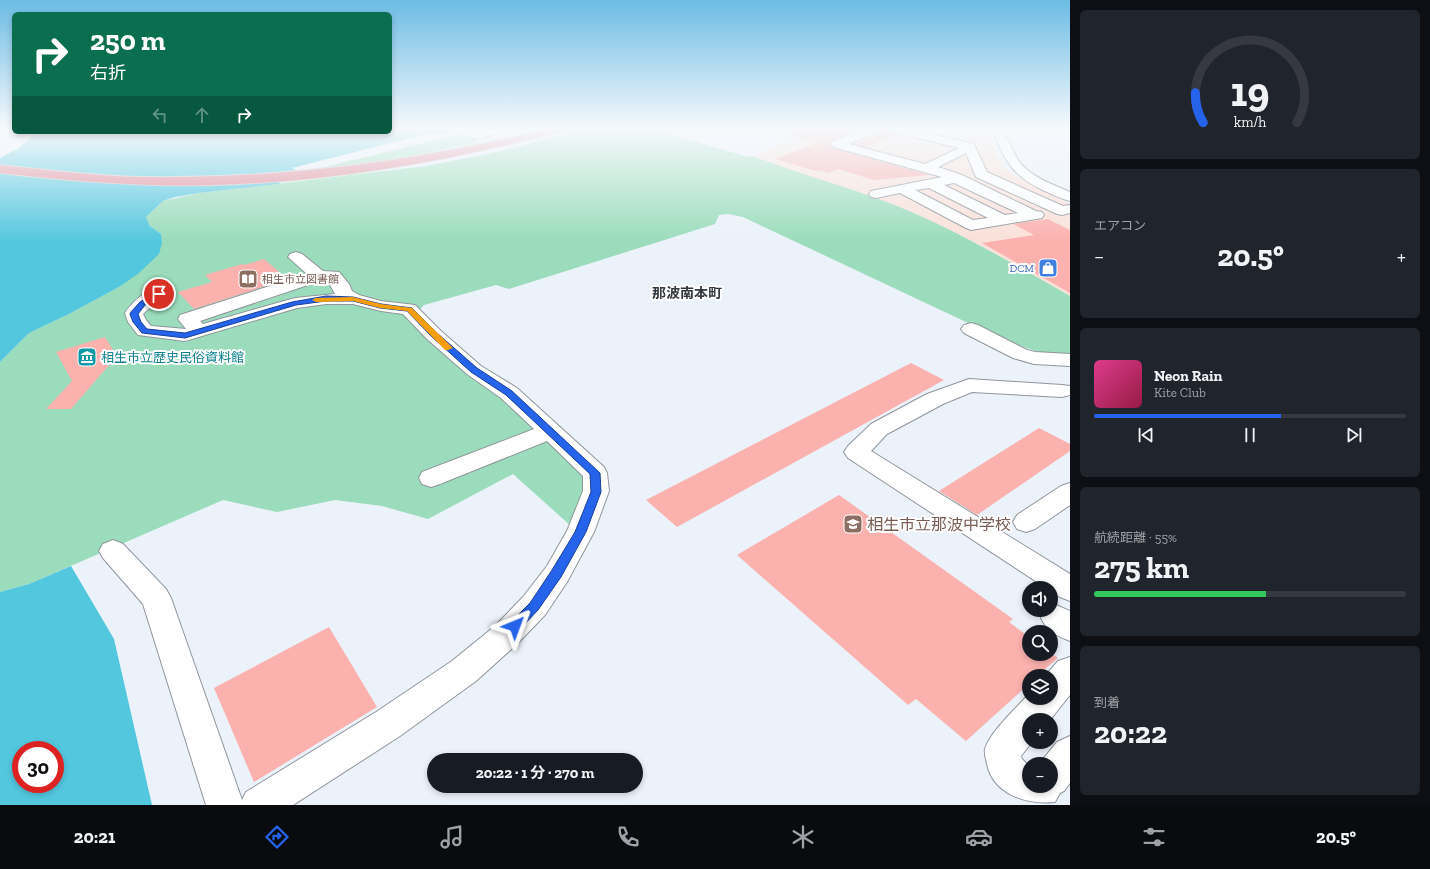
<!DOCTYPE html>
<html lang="ja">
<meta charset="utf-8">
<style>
body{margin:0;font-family:"Zilla Slab","Noto Sans JP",serif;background:#20242c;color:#f1f3f6;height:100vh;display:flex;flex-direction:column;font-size:15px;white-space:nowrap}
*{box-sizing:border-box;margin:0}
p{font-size:13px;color:#9ea1a6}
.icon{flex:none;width:22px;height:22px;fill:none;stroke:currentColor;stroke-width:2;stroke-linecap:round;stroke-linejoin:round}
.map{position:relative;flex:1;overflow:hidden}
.side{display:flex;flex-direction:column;gap:10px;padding:10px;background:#0d0f14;width:360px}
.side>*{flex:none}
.guide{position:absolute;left:12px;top:12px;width:380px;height:122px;border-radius:6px;box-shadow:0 2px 6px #0003;background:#0b6e4f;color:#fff;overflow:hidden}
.tools{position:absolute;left:1022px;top:581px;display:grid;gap:8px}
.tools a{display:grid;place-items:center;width:36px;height:36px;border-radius:50%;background:#171b24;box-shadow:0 2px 6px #0003;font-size:20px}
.speed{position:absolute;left:12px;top:741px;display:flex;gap:8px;font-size:20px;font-weight:700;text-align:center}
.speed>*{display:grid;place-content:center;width:52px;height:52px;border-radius:50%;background:#171b24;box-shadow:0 2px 6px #0003;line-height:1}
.speed .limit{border:6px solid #d22;background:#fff;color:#111}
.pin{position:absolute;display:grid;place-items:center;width:34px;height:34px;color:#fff;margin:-17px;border:2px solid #fff;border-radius:50%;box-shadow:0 1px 4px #0007}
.me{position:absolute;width:44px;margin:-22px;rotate:44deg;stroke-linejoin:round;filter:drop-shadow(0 0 3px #0008)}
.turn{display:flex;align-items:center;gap:14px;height:84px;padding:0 12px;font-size:18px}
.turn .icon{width:52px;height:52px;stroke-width:2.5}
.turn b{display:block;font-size:28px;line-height:34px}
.lanes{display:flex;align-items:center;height:38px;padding:0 12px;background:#0003;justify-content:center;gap:20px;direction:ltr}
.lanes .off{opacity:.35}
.big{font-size:30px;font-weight:700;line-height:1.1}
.side .widget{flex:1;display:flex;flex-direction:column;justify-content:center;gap:6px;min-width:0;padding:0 14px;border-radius:6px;background:#20242c}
.side .dial{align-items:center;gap:0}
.dial svg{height:104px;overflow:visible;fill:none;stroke:#363941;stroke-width:7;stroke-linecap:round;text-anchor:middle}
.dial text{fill:#f1f3f6;stroke:none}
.song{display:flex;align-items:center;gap:12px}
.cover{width:48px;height:48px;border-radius:6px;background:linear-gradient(135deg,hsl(330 70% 55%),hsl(340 70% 35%))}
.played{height:4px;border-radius:2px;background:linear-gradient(90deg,#2563eb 60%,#363941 60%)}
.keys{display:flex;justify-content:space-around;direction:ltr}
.heat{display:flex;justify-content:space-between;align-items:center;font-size:22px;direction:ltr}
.charge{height:6px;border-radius:3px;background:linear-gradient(90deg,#34c759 55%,#363941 0)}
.trip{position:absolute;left:427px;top:753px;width:216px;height:40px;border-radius:20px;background:#171b24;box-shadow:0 2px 6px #0003;font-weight:700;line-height:40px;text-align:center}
.menu{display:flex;height:64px;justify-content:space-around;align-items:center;background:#090b0e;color:#9ea1a6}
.menu .icon{width:28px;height:28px}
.menu .selected{color:#2563eb}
.menu b{font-size:18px;color:#f1f3f6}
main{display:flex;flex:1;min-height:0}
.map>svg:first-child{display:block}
</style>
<main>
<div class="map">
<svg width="1070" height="805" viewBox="0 0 1070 805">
<rect width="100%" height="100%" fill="#ebf2f9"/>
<path fill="#fae1d9" d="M764,129H989L997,155L1004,168L1015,176L1070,204V296L983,247L914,213L874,197L782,168L753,156L797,138Z"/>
<g fill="#9adcbb">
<path d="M585,129H650L749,157L753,156C806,177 862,190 914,213C968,237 1019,267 1070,296V354L1038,352L1000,338L743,217L728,214L719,215L715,224L509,289L496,285L424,305L410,320L437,346L508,404L583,473L584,497L571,526L513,474L428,519L382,506L335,500L277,512L223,500L29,584L0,592V362L29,333L69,314L119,287L161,234L150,226L146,217L163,201L199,193L426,166L506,150Z"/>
<path d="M460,134L479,142L397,159L329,168V166Z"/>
</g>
<g fill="#53c7de" fill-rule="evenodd">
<path d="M390,129H460L440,135L433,132L292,168L298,171L278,184L199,193L175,197L163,201L146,217L150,226L161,234L162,243L159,254L139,273L119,287L69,314L29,333L0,362V158L19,148L31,137L38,134L33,132H390Z"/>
<path d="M71,566L114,639L152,805H0V592L29,584ZM21,750H55V784H21Z"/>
</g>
<g fill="#fbb1ae">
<path d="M789,129H861L832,140L830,145L833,148L929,175L874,180L838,169L829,173L819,170L816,171L775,159L817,143L788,135Z"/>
<path d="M882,129H888L890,132L897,134L867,147L854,144L880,132Z"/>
<path d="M1048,219L1070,230V293L982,243L1034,235L1013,224Z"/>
<path d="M264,259L285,277L264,284L266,286L194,309L178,292L212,282L205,275L242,264L244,265Z"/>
<path d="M105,337L117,356L71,409H46L72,381L56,352Z"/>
<path d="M911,363L944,380L677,527L646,500Z"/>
<path d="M1039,428L1070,444V451L977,515L939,491Z"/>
<path d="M839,495L1013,619L1009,622L1029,637V654H1051V653L1058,658L1037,676H1029V684L966,741L916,699L908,705L737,555Z"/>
<path d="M329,627L377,707L254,782L214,688Z"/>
</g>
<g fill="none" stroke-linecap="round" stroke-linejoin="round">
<defs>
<g id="minor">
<path d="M492,129H511L509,131L476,139L472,138L470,136L472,134Z"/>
<path d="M865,129H881L879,131L849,144L925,164L959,148L890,131L889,129H908L974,144L987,172L1063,206L1070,205V213L1062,215L1057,214L976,177L966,153L938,167L962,175L1036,211L1042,212L1044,215L1042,218L971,230L966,228L900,193L876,198L871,197L869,194L871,191L942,177L833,147L831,144L833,141ZM954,183L1018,213L1005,215L944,185ZM929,188L988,218L973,220L915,190Z"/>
<path d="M993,129H1003C1008,139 1012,150 1018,160C1030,177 1052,184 1070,192V201C1062,199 1054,195 1047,192C1015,178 1003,161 993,129Z"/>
<path d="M296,252L302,254L323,271L339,272L349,284L352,291L359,295L381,301L415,305L441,331L481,366L517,388L604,467L607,473L609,491L594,532L567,582L545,615L517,644L476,681L400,736L293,805H206L143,604L103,558L99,551L103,544L113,540L123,544L166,589L171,598L242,800L246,792L376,712L452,661L495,626L523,597L547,566L567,531L583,491V476L547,441L440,484L431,487L422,484L419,478L422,472L534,429L501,398L467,374L427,339L403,314L381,311L353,304H326L297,308L185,341L138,335L128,322L125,313C133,301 149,286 165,290L168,294C162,302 150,306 143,314L146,320L151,326L186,329L178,319L180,315L307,274L288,257L290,254ZM320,281H328L335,294L295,298L203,324L200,321Z"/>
<path d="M971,323L978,325L1027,350L1035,352L1070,354V366L1034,364L1013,358L964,333L961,329L964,325Z"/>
<path d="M969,379L1062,385L1070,386V395L1062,397L972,392L943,404L887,434L871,451L1070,574V601L1060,597L1051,592V588H1046L848,458L844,452L848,446L871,424L927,394Z"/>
<path d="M1070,483V505L1035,529L1026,532L1017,529L1013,522L1017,515L1061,486Z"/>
<path d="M1056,605L1070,611V641C1057,636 1047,631 1041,618L1045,610H1051V607Z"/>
<path d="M1070,657V695L1050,720H1029V742H1032L1021,756L1022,759L1029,766V786H1051V764H1039L1057,742L1070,736V783L1064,791L1060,793L1055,802C1026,805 993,794 987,764C986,759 984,754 985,749C990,732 1016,708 1029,694V698H1051V676H1045L1058,661Z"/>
</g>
<path id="highway" d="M547,129H566L564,131C446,161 333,182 211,185C141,187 70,181 0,173V165C47,170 94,176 142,177C281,179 412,162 547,129Z"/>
</defs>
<use href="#minor" stroke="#90969c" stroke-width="2"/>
<use href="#highway" stroke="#cccdce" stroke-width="2"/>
<use href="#minor" fill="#fff" fill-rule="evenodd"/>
<use href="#highway" fill="#e08896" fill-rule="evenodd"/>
</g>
<linearGradient id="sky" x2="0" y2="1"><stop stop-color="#6cbce4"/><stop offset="0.53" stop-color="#f6f9fc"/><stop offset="1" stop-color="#f6f9fc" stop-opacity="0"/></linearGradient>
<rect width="1070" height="242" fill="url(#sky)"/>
<path fill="#2563eb" stroke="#184099" d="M156,292H161L162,294L145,305L138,314L141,322L147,329L185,333L292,302L326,296L353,297L381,304L412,308L437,333L477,368L512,391L600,473L601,492L586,532L561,577L538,610L520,629L515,631L511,629L509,626L511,622L530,603L552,570L575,532L591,492L590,474L506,395L471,372L431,336L407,311L380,308L353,301H326L296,305L185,338L142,333L133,322L130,314L131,312L140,302Z"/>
<path fill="#f59e0b" d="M353,297L381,304L412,308L453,348L448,350H445L407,311L380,308L353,301L316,302L312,300L316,298Z"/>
<defs>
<symbol id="shop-square" viewBox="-11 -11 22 22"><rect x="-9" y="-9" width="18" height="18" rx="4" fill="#3f7fe0" stroke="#fff"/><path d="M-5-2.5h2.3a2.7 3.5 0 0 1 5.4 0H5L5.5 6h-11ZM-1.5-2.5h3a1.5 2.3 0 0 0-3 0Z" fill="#fff"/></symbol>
<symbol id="library-square" viewBox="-11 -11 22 22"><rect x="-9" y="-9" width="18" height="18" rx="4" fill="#8d6e63" stroke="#fff"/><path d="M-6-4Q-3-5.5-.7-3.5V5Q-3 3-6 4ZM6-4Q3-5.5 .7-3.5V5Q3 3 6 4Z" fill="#fff"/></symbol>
<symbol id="museum-square" viewBox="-11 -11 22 22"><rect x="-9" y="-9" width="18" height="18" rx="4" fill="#0f9aa8" stroke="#fff"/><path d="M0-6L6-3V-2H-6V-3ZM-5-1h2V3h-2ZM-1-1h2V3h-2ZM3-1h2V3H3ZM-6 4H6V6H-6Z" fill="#fff"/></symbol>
<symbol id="school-square" viewBox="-11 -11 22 22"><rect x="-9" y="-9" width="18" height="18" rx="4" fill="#8d6e63" stroke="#fff"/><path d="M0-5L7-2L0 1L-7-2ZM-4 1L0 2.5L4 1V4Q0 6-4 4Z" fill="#fff"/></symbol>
</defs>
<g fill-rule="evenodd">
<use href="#shop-square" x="1037" y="257" width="22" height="22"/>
<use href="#library-square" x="237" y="268" width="22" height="22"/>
<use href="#museum-square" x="76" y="346" width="22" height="22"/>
<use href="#school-square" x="842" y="513" width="22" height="22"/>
</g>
<g text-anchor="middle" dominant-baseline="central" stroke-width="4" stroke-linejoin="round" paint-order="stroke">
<g font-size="11" fill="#366cbe" stroke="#fff" text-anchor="end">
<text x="1034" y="268">DCM</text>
</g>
<g font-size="11" fill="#785e54" stroke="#fff" text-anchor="start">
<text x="262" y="279">相生市立図書館</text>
</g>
<g font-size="13" fill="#0d838f" stroke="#fff" text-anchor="start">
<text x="101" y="357">相生市立歴史民俗資料館</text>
</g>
<g font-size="14" font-weight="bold" fill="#33393e" stroke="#fff">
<text x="687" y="293">那波南本町</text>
</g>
<g font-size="16" fill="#785e54" stroke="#fff" text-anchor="start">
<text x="867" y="524">相生市立那波中学校</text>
</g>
</g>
</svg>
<div class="tools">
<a><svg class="icon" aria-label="sound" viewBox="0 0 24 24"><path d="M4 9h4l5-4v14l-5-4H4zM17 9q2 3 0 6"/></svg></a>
<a><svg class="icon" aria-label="search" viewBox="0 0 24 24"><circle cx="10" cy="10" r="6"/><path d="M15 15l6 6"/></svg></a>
<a><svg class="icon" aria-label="layers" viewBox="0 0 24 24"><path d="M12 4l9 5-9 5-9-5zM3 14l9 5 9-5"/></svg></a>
<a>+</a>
<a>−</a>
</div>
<div class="speed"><div class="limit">30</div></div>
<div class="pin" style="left:159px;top:294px;background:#d93025"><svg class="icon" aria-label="arrive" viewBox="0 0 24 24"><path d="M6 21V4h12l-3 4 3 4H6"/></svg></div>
<svg class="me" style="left:515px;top:626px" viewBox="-20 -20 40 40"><path d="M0-17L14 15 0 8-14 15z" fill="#2563eb" stroke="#fff" stroke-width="4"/></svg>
<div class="trip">20:22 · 1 分 · 270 m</div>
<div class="guide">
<div class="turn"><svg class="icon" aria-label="right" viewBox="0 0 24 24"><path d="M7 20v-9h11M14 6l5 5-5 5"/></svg><div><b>250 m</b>右折</div></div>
<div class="lanes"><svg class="icon off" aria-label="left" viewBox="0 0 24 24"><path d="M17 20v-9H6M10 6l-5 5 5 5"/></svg><svg class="icon off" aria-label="ahead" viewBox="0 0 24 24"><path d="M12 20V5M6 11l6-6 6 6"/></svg><svg class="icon" aria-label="right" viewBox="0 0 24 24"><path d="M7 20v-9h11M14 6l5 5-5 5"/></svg></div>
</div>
</div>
<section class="side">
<div class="widget dial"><svg viewBox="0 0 100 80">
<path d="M14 69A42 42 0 1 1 86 69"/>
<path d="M14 69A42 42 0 0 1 8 46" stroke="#2563eb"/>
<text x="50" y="56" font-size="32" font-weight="700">19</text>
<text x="50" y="72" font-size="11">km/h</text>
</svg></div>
<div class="widget"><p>エアコン</p>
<div class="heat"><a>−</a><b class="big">20.5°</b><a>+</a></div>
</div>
<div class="widget">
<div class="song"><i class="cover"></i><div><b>Neon Rain</b><p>Kite Club</p></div></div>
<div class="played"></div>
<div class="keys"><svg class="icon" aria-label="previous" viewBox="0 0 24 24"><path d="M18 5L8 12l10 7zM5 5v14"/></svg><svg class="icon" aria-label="pause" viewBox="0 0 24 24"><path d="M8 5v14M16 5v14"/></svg><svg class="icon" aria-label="next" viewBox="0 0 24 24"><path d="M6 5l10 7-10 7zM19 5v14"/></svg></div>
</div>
<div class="widget"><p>航続距離 · 55%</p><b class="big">275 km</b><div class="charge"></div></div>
<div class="widget"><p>到着</p><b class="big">20:22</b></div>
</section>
</main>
<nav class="menu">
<b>20:21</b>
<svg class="icon selected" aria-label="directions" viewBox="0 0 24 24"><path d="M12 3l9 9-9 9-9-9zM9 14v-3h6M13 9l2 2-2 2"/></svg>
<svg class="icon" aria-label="music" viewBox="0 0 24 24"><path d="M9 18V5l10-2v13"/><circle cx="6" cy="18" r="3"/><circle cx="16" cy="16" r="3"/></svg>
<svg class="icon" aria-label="phone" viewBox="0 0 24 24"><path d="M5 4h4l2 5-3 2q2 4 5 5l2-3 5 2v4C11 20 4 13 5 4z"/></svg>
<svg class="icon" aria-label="climate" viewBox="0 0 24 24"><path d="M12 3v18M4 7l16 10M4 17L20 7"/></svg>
<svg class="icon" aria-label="car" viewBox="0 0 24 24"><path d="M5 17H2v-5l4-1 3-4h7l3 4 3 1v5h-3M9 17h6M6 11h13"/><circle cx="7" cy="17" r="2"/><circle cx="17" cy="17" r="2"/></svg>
<svg class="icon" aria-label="filters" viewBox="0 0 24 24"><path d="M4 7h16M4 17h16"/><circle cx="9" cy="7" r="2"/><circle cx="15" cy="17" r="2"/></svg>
<b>20.5°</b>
</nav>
